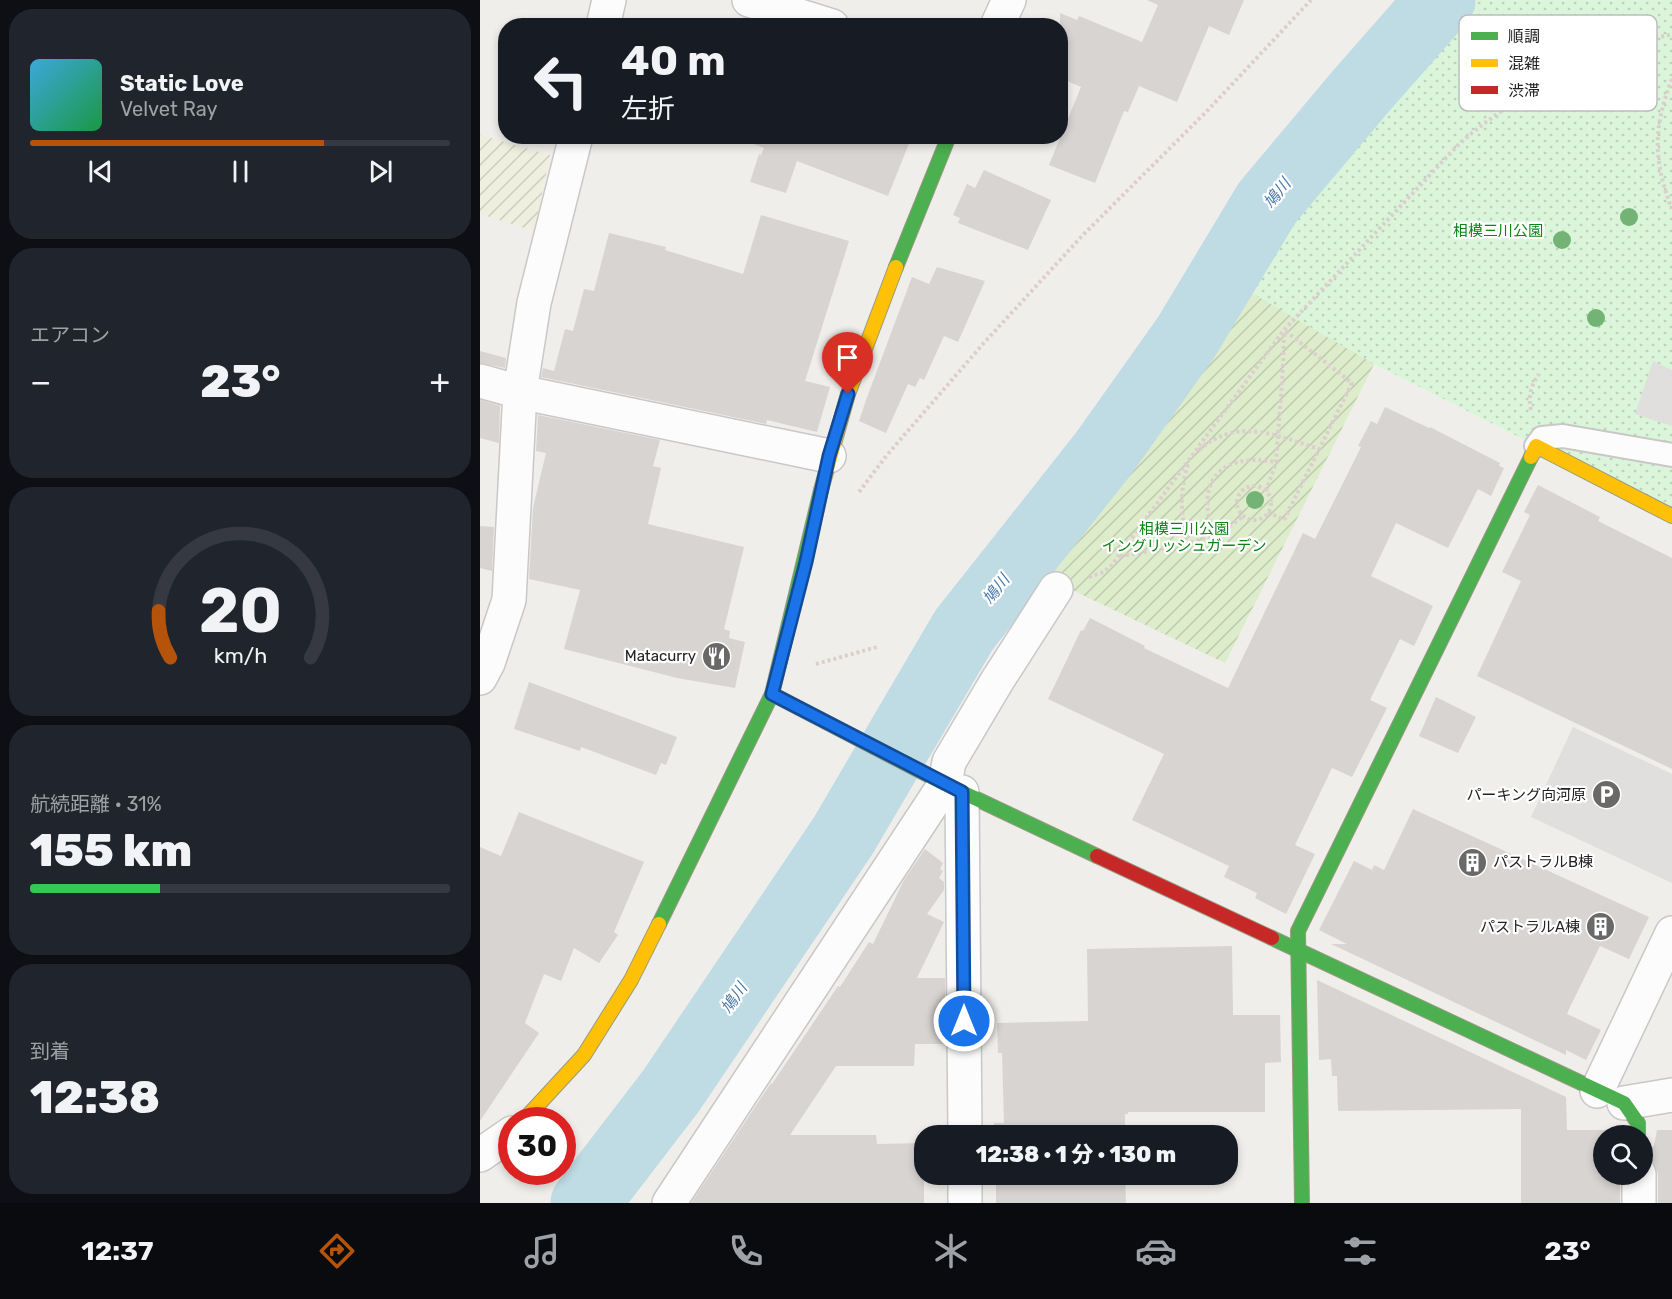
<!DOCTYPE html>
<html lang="ja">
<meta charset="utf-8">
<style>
body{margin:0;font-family:Rubik,"Noto Sans JP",sans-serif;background:#20242c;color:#f1f3f6;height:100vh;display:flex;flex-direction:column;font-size:22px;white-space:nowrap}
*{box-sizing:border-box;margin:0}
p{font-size:20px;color:#9ea1a6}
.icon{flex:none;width:33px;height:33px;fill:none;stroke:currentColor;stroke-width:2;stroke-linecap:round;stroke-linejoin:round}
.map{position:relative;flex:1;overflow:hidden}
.side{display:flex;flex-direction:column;gap:9px;padding:9px;background:#0d0f14;width:480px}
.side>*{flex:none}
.top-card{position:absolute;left:18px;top:18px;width:570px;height:126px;border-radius:24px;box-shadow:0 3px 9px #0003;background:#171b24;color:#f1f3f6;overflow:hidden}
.controls{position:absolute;left:1113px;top:1125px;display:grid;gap:12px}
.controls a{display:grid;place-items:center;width:60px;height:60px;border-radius:50%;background:#171b24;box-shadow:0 3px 9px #0003;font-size:30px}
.speed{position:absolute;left:18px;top:1107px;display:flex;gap:12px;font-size:30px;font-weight:700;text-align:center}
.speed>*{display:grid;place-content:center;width:78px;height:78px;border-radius:50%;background:#171b24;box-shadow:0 3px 9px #0003;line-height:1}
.speed .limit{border:9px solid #d22;background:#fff;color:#111}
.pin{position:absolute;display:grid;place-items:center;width:51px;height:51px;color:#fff;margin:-62px -26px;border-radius:50% 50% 50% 0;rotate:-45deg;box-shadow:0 0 6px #0007}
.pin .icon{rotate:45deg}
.me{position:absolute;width:66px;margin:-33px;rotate:0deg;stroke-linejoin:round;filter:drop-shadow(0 0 4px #0008)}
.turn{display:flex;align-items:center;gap:21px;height:126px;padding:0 24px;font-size:27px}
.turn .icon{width:78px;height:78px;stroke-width:2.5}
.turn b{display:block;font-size:42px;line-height:51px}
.big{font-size:45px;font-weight:800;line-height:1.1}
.side .tile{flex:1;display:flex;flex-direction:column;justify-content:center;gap:9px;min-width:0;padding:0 21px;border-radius:24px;background:#20242c}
.side .dial{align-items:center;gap:0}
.dial svg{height:156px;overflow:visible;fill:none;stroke:#363941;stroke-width:7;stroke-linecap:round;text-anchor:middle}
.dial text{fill:#f1f3f6;stroke:none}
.song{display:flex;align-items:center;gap:18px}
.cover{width:72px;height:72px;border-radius:9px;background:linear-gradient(135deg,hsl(200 70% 55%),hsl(140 70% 35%))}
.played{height:6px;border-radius:3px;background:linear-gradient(90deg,#b45309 70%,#363941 70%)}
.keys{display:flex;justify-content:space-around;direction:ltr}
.heat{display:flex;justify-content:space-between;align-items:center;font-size:33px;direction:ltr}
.charge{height:9px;border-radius:4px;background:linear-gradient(90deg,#34c759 31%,#363941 0)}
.trip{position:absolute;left:434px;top:1125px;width:324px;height:60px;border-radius:24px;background:#171b24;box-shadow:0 3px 9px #0003;font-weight:800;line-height:60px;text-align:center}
.tab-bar{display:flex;height:96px;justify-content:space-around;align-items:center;background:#090b0e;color:#9ea1a6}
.tab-bar .icon{width:42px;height:42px}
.tab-bar .selected{color:#b45309}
.tab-bar b{font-size:27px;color:#f1f3f6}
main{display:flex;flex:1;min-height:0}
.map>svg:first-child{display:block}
</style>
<main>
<section class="side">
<div class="tile">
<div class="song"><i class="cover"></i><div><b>Static Love</b><p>Velvet Ray</p></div></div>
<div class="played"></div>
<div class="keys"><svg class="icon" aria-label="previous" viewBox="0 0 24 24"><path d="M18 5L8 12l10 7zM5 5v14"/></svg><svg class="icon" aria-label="pause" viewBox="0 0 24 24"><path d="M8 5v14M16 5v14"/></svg><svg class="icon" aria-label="next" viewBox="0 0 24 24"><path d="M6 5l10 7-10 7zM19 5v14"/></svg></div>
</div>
<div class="tile"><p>エアコン</p>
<div class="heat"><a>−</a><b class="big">23°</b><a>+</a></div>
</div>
<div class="tile dial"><svg viewBox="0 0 100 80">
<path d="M14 69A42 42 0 1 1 86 69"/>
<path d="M14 69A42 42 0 0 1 8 45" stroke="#b45309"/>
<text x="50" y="56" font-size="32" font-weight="700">20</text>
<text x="50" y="72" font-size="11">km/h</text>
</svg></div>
<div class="tile"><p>航続距離 · 31%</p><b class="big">155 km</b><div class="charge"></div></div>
<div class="tile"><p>到着</p><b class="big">12:38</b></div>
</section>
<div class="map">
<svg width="1192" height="1203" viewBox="0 0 1192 1203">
<defs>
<pattern id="farmland-furrows" width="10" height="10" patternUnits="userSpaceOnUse" patternTransform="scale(1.5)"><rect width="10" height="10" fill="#efefdf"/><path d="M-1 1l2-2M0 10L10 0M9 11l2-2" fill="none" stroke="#cdcdbf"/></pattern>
<pattern id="park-dots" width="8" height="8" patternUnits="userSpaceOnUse" patternTransform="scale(1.5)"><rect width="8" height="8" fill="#daf5da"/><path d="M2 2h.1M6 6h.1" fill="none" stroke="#bbd2bb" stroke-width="1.8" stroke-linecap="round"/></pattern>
<pattern id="garden-furrows" width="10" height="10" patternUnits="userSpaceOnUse" patternTransform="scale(1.5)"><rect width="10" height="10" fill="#ddeccb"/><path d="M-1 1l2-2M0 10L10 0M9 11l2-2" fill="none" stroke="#bdcaae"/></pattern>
</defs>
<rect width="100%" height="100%" fill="#f0eeeb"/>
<path fill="url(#farmland-furrows)" d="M0,135L70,155L54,231L0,214Z"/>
<path fill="url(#park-dots)" d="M985,0H1192V514L894,364L745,663L565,577L763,288L814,206Z"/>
<path fill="url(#garden-furrows)" d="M763,288L894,364L745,663L565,577Z"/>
<g fill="#e0dfde">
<path d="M1173,361L1192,370V426L1155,414Z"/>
<path d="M1093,727L1192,774V883L1051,817Z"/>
</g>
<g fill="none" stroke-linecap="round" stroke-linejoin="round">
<path stroke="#bfdbe3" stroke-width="69" d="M105,1203L191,1091L363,836L484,630L624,453L707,336L787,203L881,91L961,0"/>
</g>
<g fill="#d7d4d2">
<path d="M667,0H764L749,35L729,26L697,102L659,86L648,112L644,111L615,183L569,165L601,87L580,78V13L597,20L599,16L662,42L678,5Z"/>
<path d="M260,136H432L408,196L317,161L306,193L270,182L279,154L281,155L284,148L260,139Z"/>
<path d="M504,170L571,200L548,250L478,223L480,218L473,215L487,184L495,188Z"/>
<path d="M281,215L369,241L325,381L350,387L337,432L287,420L286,424L61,377L63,368L74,371L85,329L93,331L104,289L114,291L129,233L186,247L185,250L263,274Z"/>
<path d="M457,267L505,281L478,342L464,336L444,380L440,378L435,387L428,384L406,433L379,421L386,400L432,277L449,284Z"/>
<path d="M0,351L26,358L25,368L0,363Z"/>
<path d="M0,400L20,406L19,443L0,438Z"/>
<path d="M905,407L949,428L950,427L1020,463L1019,466L1024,468L1011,496L998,489L968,548L916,523L891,576L953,606L934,646L920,639L890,700L907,708L872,777L852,768L815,845L835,854L806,914L775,898L777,893L744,877L749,866L652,820L684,754L568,699L601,630L603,631L610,618L665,646L664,648L748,688L823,533L835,539L881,447L878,446L891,421L897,424Z"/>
<path d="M58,415L180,440L173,466L181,468L168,524L264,547L244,629L250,631L249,638L265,642L255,688L197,678L84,649L100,590L49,579L53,508L66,453L56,451Z"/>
<path d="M1058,485L1120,517L1118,521L1192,558V769L997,676L1041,581L1022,572L1050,515L1044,512Z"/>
<path d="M0,526L14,527L12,571L0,568Z"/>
<path d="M49,682L197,737L186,765L181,763L176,775L101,747L100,751L34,729Z"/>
<path d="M956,697L996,717L978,753L939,736Z"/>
<path d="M933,809L1169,917L1149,959L1120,946L1090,1007L1087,1014L1121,1030L1106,1060L1086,1050V1055L851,944H867L839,930L874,861L892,870L894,865L904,870Z"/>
<path d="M39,812L164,862L134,932L138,935L119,963L94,948L81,981L64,974L45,1023L59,1033L0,1121V847L21,856Z"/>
<path d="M445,849L463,863L460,869L463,871L459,878L464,882V890L447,914L464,922L437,978H465V1044H435L434,1066H356L310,1135H396L397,1144L444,1143V1203H211L291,1083L292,1084L358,986L360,987L389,942L393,944L424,880Z"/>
<path d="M752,946L753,1015H800L801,1062L785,1063V1112H648V1114H645V1136H514V1123H524L522,1053H518L517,1023L608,1021L607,949Z"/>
<path d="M837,980L1086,1097L1087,1130H1139V1136H1124V1174H1140V1203H1041V1109L858,1111L857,1076H852L851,1059L839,1060Z"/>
<path d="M1177,1130H1192V1203H1178V1174L1175,1165L1169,1158L1162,1156V1154L1168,1152L1174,1145Z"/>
<path d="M516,1174H645L646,1203H516Z"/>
</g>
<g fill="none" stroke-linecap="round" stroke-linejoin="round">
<defs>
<path id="lane" d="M1056,446L1062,438L1083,436L1192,455"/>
<g id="street">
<path d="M269,0L352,26"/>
<path d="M123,26L129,0"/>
<path d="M517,26L529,0"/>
<path d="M0,381L40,392L349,456"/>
<path d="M0,678L8,663L29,600L40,392L54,303L96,136"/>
<path d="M482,792L485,1136"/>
<path d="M1117,1091L1192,933"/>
<path d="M1144,1103L1192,1095"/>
<path d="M0,1155L32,1133"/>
<path d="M485,1174V1203"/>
<path d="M1159,1174V1203"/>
<path d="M189,1203L465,784L469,762L517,681L576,589"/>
</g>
<g id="fast">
<path d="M416,267L469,136"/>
<path d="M292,694L465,784L617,856"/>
<path d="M179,924L292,694L341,490"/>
<path d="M792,938L1144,1103L1158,1123V1136"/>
<path d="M822,1203L818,931L1051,457"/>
</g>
<g id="slow">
<path d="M1051,457L1056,446L1192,516"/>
<path d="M341,490L368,394L416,267"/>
<path d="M44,1120L104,1055L151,980L179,924"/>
</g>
<path id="jam" d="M617,856L792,938"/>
</defs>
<use href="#lane" stroke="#c9c8c7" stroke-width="26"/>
<use href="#street" stroke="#c9c8c7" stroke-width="36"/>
<use href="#fast" stroke="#999a82" stroke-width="16"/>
<use href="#slow" stroke="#999a82" stroke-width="16"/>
<use href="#jam" stroke="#999a82" stroke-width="16"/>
<g stroke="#dccecd" stroke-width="4" stroke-dasharray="3 3" stroke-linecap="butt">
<path d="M1192,79C1173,127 1173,161 1192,209"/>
<path d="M1051,410C1048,396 1051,385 1059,374"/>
<path d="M719,450C758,416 797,436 839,449"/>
<circle cx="774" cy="503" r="17"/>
<path d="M786,491L796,462L803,368L804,331"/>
<path d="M379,492L407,455L503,344L602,236L728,110L831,0"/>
<path d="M788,512L804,520L872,383L804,330"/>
<path d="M734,534C714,481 741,452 796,462"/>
<path d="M709,544C700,516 699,490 709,462"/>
<path d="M640,556C683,548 728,546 763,516"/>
<path d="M609,577L624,572L632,565L804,330L979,144C1026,103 1087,67 1147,46C1162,41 1177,38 1192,34"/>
<path d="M336,664L397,647"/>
</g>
<use href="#lane" stroke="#fdfcfc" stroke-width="22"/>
<use href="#street" stroke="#fdfcfc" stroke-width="33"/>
<use href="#fast" stroke="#4caf50" stroke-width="14"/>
<use href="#slow" stroke="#ffc107" stroke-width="14"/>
<use href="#jam" stroke="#c62828" stroke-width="14"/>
</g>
<g fill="#73b476">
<circle cx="1149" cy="217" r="9"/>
<circle cx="1082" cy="240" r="9"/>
<circle cx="1116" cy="318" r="9"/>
<circle cx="775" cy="500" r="9"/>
</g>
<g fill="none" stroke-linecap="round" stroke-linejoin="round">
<defs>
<path id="route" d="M368,394L349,456L326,562L292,694L482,792L484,1021"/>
</defs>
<use href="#route" stroke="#114b97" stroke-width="15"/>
<use href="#route" stroke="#1a73e8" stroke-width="10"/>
</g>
<defs>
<symbol id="restaurant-disc" viewBox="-11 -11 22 22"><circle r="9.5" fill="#6a6968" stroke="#fff"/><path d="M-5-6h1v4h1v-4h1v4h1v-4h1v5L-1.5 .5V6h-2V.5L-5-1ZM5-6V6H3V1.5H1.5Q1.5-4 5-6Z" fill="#fff"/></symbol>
<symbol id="parking-disc" viewBox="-11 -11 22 22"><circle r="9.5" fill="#6a6968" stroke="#fff"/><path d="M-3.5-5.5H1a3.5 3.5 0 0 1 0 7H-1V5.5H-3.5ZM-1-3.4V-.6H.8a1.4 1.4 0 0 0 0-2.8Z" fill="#fff"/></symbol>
<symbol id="building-disc" viewBox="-11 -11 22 22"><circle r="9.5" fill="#6a6968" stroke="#fff"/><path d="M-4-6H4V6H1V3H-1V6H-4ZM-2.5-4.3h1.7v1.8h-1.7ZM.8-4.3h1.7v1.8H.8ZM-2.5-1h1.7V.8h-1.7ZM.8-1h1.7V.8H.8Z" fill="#fff"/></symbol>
</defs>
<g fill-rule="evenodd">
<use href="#restaurant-disc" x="220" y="640" width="33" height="33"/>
<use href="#parking-disc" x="1110" y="778" width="33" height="33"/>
<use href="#building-disc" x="976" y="846" width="33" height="33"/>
<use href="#building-disc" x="1104" y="910" width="33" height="33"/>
</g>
<g text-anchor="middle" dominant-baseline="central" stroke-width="4.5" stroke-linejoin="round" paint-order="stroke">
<g font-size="15" fill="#0c8416" stroke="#fff">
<text x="1018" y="231">相模三川公園</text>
<text x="704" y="529">相模三川公園<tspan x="704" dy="17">イングリッシュガーデン</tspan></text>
</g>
<g font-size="15" fill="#222" stroke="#fff" text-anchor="end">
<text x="216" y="656">Matacurry</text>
<text x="1106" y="795">パーキング向河原</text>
<text x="1013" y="862" text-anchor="start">パストラルB棟</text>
<text x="1100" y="927">パストラルA棟</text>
</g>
<g font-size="16" font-style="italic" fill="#4a7aab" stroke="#fff">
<text transform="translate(797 193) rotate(-51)">鳩川</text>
<text transform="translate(516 589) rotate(-52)">鳩川</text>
<text transform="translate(254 998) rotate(-56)">鳩川</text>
</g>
</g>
<rect x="979" y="15" width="198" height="96" rx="9" fill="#fff" stroke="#bdbdbd" stroke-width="1.5"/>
<rect x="991" y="32" width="27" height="8" fill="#4caf50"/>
<rect x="991" y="59" width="27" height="8" fill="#ffc107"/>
<rect x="991" y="86" width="27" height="8" fill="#c62828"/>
<g font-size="16" fill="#222">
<text x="1028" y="42">順調</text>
<text x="1028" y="69">混雑</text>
<text x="1028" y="96">渋滞</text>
</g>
</svg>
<div class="controls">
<a><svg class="icon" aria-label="search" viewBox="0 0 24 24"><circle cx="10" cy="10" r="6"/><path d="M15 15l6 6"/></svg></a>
</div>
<div class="speed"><div class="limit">30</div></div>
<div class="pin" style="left:368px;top:394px;background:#d93025"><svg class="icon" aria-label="arrive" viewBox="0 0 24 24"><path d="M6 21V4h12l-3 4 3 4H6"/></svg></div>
<svg class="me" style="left:484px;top:1021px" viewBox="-20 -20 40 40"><circle r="17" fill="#1a73e8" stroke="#fff" stroke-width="3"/><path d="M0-11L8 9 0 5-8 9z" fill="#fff"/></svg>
<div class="trip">12:38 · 1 分 · 130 m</div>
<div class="top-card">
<div class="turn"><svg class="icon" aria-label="left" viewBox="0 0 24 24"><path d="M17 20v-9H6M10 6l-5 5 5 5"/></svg><div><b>40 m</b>左折</div></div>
</div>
</div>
</main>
<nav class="tab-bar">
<b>12:37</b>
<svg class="icon selected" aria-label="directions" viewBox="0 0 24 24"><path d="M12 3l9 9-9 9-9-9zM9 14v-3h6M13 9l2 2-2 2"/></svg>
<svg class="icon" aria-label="music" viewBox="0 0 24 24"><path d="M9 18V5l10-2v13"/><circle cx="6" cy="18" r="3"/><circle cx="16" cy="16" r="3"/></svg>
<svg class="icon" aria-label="phone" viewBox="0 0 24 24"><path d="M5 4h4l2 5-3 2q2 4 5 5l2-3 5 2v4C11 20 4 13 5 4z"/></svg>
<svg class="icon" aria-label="climate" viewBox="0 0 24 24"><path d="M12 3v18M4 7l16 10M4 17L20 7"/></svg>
<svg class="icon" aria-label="car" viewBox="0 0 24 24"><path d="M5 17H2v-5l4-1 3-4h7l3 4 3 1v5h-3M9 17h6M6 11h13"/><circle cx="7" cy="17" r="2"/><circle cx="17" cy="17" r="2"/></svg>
<svg class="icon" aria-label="filters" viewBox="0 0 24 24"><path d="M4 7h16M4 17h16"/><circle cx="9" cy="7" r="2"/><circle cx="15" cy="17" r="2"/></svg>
<b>23°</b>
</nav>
